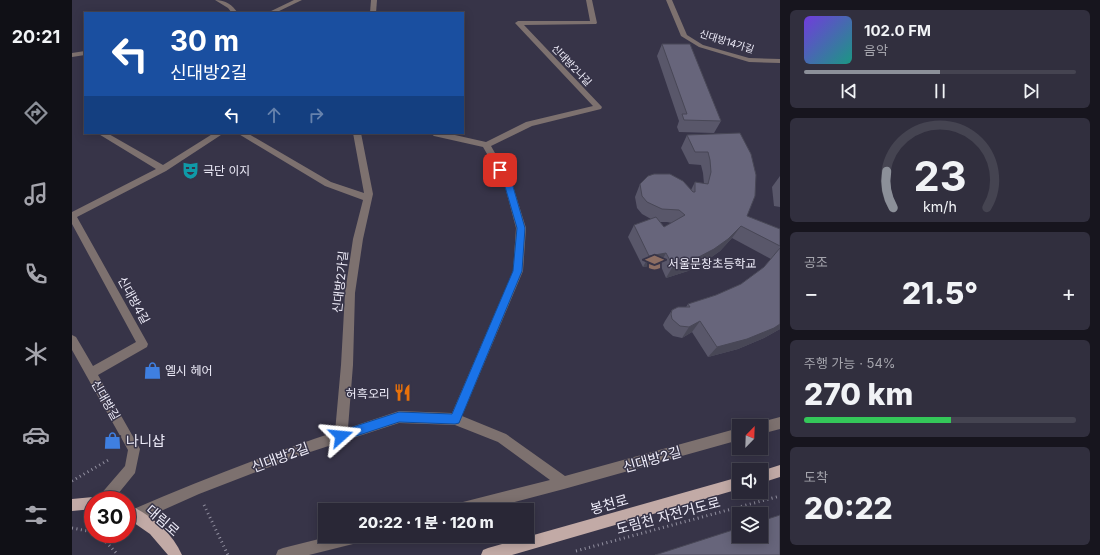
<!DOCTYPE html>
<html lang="ko">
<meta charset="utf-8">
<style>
body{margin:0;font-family:Inter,"Noto Sans KR",sans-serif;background:#312f3e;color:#f1f3f6;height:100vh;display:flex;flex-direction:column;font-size:15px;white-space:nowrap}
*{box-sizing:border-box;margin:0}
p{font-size:13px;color:#a5a5ad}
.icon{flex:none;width:22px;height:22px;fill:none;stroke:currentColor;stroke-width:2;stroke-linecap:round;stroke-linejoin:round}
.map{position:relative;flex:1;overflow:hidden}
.details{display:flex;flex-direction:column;gap:10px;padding:10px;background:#17151e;width:320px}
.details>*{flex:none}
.banner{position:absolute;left:12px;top:12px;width:380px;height:122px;border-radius:0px;box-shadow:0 2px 10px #0003,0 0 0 1px #454451;background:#1a4fa0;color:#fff;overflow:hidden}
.needle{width:26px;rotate:23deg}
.buttons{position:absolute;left:660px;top:419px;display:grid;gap:8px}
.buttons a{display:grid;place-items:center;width:36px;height:36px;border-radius:0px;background:#292736;box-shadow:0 2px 10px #0003,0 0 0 1px #454451;font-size:20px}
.speed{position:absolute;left:12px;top:491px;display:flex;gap:8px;font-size:20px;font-weight:700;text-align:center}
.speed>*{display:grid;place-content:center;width:52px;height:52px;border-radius:50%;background:#292736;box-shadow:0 2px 10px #0003,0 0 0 1px #454451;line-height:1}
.speed .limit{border:6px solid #d22;background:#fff;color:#111}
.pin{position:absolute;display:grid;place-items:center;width:34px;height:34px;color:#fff;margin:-17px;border-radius:8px;box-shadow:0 2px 6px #0006}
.me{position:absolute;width:44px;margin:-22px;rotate:72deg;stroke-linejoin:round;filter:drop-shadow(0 0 3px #0008)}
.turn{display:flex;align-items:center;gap:14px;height:84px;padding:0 20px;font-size:18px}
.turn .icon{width:52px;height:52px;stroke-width:2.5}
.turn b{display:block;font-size:28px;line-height:34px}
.lanes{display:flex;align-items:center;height:38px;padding:0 20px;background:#0003;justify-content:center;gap:20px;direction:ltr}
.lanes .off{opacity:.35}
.big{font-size:30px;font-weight:800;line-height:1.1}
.details .tile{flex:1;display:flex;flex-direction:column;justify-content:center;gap:6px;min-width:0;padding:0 14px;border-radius:6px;background:#312f3e}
.details .dial{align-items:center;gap:0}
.dial svg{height:104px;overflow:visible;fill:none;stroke:#454451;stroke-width:7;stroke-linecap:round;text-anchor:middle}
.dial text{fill:#f1f3f6;stroke:none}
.song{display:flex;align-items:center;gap:12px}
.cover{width:48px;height:48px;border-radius:6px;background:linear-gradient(135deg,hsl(260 70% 55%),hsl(170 70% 35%))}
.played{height:4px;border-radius:2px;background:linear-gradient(90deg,#8c9099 50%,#454451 50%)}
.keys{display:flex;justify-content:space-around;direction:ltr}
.heat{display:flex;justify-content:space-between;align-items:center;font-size:22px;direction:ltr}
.charge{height:6px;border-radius:3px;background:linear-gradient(90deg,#34c759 54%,#454451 0)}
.trip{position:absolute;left:246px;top:503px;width:216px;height:40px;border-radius:0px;background:#292736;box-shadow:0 2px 10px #0003,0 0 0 1px #454451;font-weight:800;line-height:40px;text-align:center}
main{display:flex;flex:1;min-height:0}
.tabs{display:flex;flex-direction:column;width:72px;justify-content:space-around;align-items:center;background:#101016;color:#a5a5ad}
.tabs .icon{width:28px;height:28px}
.tabs .current{color:#8c9099}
.tabs b{font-size:18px;color:#f1f3f6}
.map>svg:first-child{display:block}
</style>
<main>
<nav class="tabs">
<b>20:21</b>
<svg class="icon current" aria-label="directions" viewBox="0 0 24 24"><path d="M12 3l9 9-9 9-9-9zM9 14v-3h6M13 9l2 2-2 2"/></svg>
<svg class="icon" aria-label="music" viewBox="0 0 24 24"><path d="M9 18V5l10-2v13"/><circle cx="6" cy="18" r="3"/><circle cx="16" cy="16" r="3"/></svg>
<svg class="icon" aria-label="phone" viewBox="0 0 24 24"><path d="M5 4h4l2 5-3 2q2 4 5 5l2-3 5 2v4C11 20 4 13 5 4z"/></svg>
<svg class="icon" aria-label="climate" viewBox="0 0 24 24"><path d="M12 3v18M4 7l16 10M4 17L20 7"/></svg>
<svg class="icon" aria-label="car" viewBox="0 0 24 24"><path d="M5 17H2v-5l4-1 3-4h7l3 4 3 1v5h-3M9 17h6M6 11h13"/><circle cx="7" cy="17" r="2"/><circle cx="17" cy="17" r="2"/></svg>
<svg class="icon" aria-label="filters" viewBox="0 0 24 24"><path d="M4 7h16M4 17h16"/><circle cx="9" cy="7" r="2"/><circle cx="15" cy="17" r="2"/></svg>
</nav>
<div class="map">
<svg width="708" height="555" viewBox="0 0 708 555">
<rect width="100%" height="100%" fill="#373448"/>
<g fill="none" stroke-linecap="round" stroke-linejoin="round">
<g stroke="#9290a0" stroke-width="3" stroke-dasharray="1 3.5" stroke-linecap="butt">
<path d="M0,481L38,459"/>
<path d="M132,505L156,555"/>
<path d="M0,528L21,532"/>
<path d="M23,534L36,544L46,555"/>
<path d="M504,551L708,496"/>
</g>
<g fill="#7d716f" fill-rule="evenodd">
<path d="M143,0C154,0 160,5 166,13H160L156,8Z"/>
<path d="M222,0H230L203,13H195Z"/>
<path d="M299,0H305L304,13H298Z"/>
<path d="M514,0H520L525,23L524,24L452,25L530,107L529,109L460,126L419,146L440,183L454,228L451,271L390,416L434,434L493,476L667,428V440L492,489L412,510H380L382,505L387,503L478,480L426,442L383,425L327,423L226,456L127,494L62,523L57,521L55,516L57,511C125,482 193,455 263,432L269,365L273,293L281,239L291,200L253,186L165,133H175L259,182L292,193L281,133H289L301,194L291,239L283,293L281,365L276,428L327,411L380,413L441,271L444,228L432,183L411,147L362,136L358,133H374L414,142L454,122L521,106L443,23L446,21H518Z"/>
<path d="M594,0H600L615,35L631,45L677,58L708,59V63L677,62L627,47L609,36Z"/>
<path d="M13,51V55L0,57V53Z"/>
<path d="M25,133H35L91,165L142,133H152L94,171L5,217L76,344L75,347L26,375L68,449L63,473L41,500H27L28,495L53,466L56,450L0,350V335L4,337L21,366L64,342L0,224V212L84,169Z"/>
<path d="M708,417V429L689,434V426H684L689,422Z"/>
<path d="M259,536H292L290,541L285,543L237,555H204L206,550L211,548Z"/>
</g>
<g fill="#c2aaa6" fill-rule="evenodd">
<path d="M708,465V477L689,483V471Z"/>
<path d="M667,477V489L440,555H409L411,550L416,548Z"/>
<path d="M21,497L26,500H21V509L0,511V499Z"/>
<path d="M55,504C78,514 100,532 110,555H96L78,534L55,518Z"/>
</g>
</g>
<g fill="#59576a" fill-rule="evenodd">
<path d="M590,44L649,121L642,133L607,132L605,127L607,121L585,56Z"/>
<path d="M668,133L675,216L708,229V329L692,338L666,349L636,357L620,332L610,338L601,336L593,329L591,325L593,321L600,310L614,307L616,304L644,295L669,284L692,267L699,259L660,238L648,251L634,261L616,271L594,278L588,264L571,267L556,237L562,225L579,219L570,214L565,208L563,197L568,184L619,190L623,182L632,184L631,173L629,165L617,164L609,148L615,135ZM588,222H595L600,223L592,227Z"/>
<path d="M708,176V207L702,206L700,187Z"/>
</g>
<g fill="#484756">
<path d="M669,226L660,238L648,251L634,261L616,271L594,278L601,266Z"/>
<path d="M594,253L588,264L571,267L577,256Z"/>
<path d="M628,321L620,332L610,338L617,327Z"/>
<path d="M708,324V329L692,338L666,349L636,357L645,347Z"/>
</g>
<g fill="#67657b" stroke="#484756">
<path d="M590,44H618L649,121L612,120L610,114H615Z"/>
<path d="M668,133L679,154L684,175L683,196L675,216L708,229V246L669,226L656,239L642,249L623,259L601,266L594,253L577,256L562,225L584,217L592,227L613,215L607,210L590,209L575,202L570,196L568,184L576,176L582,174H598L611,181L621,192H623V182L636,184L639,172L638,160L636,152H623L615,135Z"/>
<path d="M708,248V324L702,328L675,339L645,347L628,321L617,327L608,326L600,319L599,314L600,310L606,307H618L616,304L644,295L669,284L692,267Z"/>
<path d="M708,515V555H583L667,528V536H689V521Z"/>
</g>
<path fill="#1a73e8" stroke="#114b97" d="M428,167L431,168L440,183L453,228L450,271L387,423L383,424L327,422L269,441L265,439L264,436L265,432L327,412L380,414L441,271L445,228L432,183L425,170Z"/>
<defs>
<symbol id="theatre-bare" viewBox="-9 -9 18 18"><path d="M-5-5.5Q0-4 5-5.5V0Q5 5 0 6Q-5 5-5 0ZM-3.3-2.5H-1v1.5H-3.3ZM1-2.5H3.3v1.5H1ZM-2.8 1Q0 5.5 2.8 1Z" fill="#0f9aa8" stroke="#373448" stroke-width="2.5" paint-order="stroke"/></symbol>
<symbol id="school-bare" viewBox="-9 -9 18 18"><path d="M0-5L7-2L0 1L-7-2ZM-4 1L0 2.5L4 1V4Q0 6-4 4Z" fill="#8d6e63" stroke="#373448" stroke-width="2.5" paint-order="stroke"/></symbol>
<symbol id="shop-bare" viewBox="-9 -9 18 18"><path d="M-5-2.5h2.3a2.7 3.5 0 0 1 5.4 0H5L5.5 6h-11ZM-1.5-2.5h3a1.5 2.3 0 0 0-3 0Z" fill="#3f7fe0" stroke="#373448" stroke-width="2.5" paint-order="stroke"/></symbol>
<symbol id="restaurant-bare" viewBox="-9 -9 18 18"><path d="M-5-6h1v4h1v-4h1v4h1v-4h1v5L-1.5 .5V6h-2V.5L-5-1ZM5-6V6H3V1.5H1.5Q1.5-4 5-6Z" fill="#e8710a" stroke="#373448" stroke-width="2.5" paint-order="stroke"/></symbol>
</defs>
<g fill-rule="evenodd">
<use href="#theatre-bare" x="106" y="158" width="25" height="25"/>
<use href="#school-bare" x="570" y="250" width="25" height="25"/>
<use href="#shop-bare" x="68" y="358" width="25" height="25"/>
<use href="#restaurant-bare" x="318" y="380" width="25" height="25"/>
<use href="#shop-bare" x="28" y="428" width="25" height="25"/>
</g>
<g text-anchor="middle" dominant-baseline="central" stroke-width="3" stroke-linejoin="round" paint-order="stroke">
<g font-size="10" fill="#eeecf9" stroke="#373448">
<text transform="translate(655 41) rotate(17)">신대방14가길</text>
<text transform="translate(500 65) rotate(46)">신대방2나길</text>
</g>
<g font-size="12" fill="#eeecf9" stroke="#373448" text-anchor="start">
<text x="131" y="170">극단 이지</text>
<text x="596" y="263">서울문창초등학교</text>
<text x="93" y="370">엘시 헤어</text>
<text x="318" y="393" text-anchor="end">허흑오리</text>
</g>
<g font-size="12" fill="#eeecf9" stroke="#373448">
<text transform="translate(268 282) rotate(-84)">신대방2가길</text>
<text transform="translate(62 300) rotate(61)">신대방4길</text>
<text transform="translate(34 400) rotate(60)">신대방길</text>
</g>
<g font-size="14" fill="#eeecf9" stroke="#373448" text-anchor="start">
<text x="54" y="440">나니샵</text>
</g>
<g font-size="14" fill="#eeecf9" stroke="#373448">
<text transform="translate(208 457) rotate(-20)">신대방2길</text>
<text transform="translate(580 459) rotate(-16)">신대방2길</text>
<text transform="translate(537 504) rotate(-16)">봉천로</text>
<text transform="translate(596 515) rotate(-15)">도림천 자전거도로</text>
<text transform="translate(91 520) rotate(41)">대림로</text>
</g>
</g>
</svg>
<div class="buttons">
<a><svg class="needle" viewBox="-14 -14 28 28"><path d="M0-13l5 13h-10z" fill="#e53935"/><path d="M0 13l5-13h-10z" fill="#a5a5ad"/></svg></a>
<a><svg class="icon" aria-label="sound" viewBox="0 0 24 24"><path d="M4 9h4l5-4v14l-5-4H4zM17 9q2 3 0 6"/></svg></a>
<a><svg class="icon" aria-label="layers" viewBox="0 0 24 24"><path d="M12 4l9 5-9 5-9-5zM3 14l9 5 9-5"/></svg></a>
</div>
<div class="speed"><div class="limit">30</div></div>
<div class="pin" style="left:428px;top:170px;background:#d93025"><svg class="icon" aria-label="arrive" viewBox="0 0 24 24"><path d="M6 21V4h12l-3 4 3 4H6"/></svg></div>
<svg class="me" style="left:269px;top:436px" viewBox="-20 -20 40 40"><path d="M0-17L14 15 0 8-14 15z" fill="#1a73e8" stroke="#fff" stroke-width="4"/></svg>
<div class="trip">20:22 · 1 분 · 120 m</div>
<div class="banner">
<div class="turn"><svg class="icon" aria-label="left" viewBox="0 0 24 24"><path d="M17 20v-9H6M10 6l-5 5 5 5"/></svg><div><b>30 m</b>신대방2길</div></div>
<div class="lanes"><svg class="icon" aria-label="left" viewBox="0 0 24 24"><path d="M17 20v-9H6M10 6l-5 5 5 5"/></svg><svg class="icon off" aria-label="ahead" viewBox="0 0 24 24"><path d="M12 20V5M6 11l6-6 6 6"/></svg><svg class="icon off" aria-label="right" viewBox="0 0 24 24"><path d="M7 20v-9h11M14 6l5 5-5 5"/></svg></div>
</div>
</div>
<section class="details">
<div class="tile">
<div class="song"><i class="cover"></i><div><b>102.0 FM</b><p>음악</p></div></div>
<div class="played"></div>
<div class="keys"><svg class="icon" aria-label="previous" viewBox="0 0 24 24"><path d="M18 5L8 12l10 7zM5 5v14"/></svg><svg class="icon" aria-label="pause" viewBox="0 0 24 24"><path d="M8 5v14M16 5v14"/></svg><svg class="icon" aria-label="next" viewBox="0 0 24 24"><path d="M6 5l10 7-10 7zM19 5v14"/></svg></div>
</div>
<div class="tile dial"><svg viewBox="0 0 100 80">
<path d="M14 69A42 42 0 1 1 86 69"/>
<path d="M14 69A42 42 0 0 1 9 41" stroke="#8c9099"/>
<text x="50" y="56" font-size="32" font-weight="700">23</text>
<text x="50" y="72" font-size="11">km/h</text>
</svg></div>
<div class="tile"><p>공조</p>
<div class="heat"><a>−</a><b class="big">21.5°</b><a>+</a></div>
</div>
<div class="tile"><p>주행 가능 · 54%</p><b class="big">270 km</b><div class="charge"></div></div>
<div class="tile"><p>도착</p><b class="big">20:22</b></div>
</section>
</main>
